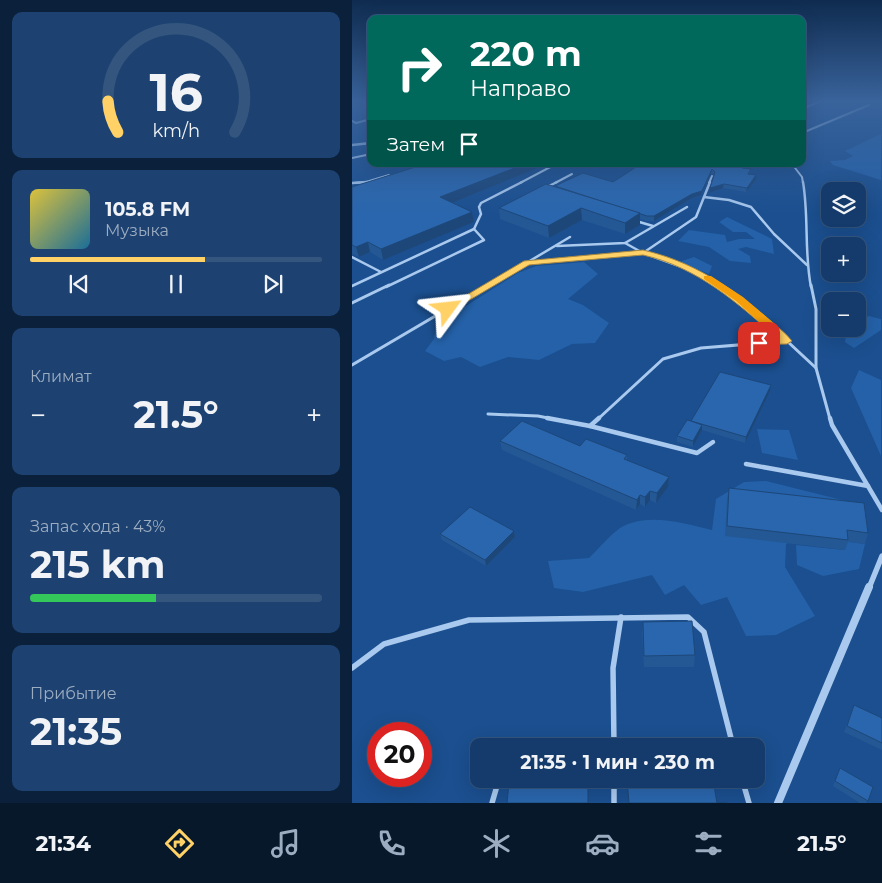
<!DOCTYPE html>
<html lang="ru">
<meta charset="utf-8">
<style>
body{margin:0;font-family:Montserrat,sans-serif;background:#1d4271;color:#f1f3f6;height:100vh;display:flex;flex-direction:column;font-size:19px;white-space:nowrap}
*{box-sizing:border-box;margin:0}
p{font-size:16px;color:#9dadc1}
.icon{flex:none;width:28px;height:28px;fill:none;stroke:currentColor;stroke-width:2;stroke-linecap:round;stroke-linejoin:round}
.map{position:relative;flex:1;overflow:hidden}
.sheet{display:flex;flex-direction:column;gap:12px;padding:12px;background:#0b203b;width:352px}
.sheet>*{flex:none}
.banner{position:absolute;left:15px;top:15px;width:439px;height:152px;border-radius:10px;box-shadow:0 5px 20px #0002,0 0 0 1px #33557e;background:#00695c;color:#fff;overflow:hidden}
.controls{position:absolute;left:469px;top:182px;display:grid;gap:10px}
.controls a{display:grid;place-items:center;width:45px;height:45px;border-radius:10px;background:#143b6b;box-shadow:0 5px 20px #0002,0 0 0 1px #33557e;font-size:25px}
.speed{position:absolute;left:15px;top:722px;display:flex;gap:10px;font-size:25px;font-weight:700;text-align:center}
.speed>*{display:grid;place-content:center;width:65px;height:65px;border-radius:50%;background:#143b6b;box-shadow:0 5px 20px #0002,0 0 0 1px #33557e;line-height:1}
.speed .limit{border:8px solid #d22;background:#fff;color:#111}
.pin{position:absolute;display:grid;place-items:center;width:42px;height:42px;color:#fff;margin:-21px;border-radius:10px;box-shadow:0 2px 8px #0006}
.me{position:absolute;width:55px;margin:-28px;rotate:60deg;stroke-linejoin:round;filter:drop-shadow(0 0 4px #0008)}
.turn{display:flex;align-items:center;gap:18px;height:105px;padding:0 20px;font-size:22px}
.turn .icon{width:65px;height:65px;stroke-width:2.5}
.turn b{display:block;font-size:35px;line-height:42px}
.then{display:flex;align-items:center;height:48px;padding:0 20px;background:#0003;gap:10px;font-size:19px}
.big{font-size:38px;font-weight:700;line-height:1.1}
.sheet .tile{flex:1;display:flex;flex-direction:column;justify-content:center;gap:8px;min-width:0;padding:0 18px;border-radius:10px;background:#1d4271}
.sheet .dial{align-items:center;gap:0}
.dial svg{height:130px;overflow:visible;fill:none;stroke:#33557e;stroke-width:7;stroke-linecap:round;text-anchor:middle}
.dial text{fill:#f1f3f6;stroke:none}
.song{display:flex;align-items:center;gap:15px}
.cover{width:60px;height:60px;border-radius:8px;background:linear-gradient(135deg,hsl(50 70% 55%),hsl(200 70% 35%))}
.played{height:5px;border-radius:2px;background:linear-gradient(90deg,#ffd166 60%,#33557e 60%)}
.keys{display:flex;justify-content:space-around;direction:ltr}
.heat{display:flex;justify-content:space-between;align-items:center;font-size:28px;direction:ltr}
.charge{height:8px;border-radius:4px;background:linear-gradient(90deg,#34c759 43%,#33557e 0)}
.trip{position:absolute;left:118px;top:738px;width:295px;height:50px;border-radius:10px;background:#143b6b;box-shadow:0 5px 20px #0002,0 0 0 1px #33557e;font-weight:700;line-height:50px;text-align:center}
.tabs{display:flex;height:80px;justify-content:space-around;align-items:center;background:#08182b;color:#9dadc1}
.tabs .icon{width:35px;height:35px}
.tabs .current{color:#ffd166}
.tabs b{font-size:22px;color:#f1f3f6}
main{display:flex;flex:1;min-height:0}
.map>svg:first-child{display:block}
</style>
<main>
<section class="sheet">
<div class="tile dial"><svg viewBox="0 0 100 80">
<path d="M14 69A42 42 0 1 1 86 69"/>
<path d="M14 69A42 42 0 0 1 8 50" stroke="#ffd166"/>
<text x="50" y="56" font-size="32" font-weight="700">16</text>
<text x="50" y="72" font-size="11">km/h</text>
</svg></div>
<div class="tile">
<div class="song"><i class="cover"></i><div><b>105.8 FM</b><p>Музыка</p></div></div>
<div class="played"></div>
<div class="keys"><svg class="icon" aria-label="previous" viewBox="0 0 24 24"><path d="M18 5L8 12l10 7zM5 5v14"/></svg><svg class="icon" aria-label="pause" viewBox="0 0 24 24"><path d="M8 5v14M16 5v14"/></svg><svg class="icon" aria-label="next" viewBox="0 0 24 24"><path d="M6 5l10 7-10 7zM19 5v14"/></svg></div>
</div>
<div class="tile"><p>Климат</p>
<div class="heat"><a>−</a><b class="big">21.5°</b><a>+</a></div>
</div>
<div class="tile"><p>Запас хода · 43%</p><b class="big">215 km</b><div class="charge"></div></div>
<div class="tile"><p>Прибытие</p><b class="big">21:35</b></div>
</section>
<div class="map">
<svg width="530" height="803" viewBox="0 0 530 803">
<rect width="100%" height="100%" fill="#1b4f8f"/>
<g fill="#2461a8">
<path d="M529,134V180L481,165L478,161L493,160L501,156L493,151Z"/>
<path d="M375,217L420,239L422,254L394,247L386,249L398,256L399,263L378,261L357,247L326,241L337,230L373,235L375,242L387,239H403L394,232H381L367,222Z"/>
<path d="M342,257L360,266L357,274L327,262Z"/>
<path d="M232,262L246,274L216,299L231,305L257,323L243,343L220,344L187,360L156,357L128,367L109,357L92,361L73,351L82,339L84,325L166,273L184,266Z"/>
<path d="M517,316L529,319V330L502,348L493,342L495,329H505V320Z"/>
<path d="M507,370L529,380V456L499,388Z"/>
<path d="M405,429L437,430L446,460L410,453Z"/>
<path d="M414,481L506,504L434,544L433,567L463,616L424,635L394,636L375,597L349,605L332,585L313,595L300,575L231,592L202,588L196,561L237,558C249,547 263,527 279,523C305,515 334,524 360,530L364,499L392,482Z"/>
<path d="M492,541L513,544L507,569L471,576L445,565L444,545L492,550Z"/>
</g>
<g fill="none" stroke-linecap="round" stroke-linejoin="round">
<g stroke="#a9c9ee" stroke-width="2">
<path d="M450,109L469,101"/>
<path d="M0,121L4,123L19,119"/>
<path d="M450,133L517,105"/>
<path d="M0,158L19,154"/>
<path d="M440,164L450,177L451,183"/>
<path d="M1,183L14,182L37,175"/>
<path d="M168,183L204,164"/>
<path d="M203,183L220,174"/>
<path d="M357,183L360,176"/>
</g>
<g stroke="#a9c9ee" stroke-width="2.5">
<path d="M451,182C457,217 452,252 459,287"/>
<path d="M0,183L15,182"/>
<path d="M195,187L205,182"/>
<path d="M352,197L377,200L399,207L422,234L455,265"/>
<path d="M284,221L301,226"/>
<path d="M273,243L291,253L344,217L358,182"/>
<path d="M205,246L273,243L335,207"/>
<path d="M0,257L29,272"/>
<path d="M175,262L291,253L341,271L368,287"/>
<path d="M0,286L122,229L129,214L127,207L129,203L170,182"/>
<path d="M34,287L132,240L122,229"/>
<path d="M134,287L218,237"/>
</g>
<g stroke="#a9c9ee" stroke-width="3">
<path d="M366,285L406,314L464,368"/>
<path d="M459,285L464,309V368L478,419"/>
<path d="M0,303L37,285"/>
<path d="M0,365L136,285"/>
<path d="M136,414L186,416L201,419"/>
<path d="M246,419L311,359L349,348L435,341"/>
</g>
<g stroke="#a9c9ee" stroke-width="4.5">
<path d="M195,418L238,426"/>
<path d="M247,418L238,426L345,453L361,442"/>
<path d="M478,418L480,425L530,510"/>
<path d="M394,464L516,486"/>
</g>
<g stroke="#a9c9ee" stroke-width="5.5">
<path d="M0,668L32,644L117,620L336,617L352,632L381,746"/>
<path d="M262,746L261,668L269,617"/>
<path d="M262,779V803"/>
<path d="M390,779L397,803"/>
<path d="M140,803L147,779"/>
</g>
<path stroke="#a9c9ee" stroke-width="2.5" d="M0,145L19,143"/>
<path stroke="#a9c9ee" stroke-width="5.5" d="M517,588L530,556"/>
<path stroke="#a9c9ee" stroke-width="8" d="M426,803L517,587"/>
</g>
<g fill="#245895">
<path d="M0,101H19V116H17L0,110Z"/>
<path d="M73,164H195L100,203L120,212L122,222L31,260L18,252L7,257L0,254V187Z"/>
<path d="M289,164L392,168L399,169L398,174L404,180L394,192L371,188L357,193L362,175L359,173L349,195L340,198L302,221H295L288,219V225L273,234L230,220L197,238L148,219L147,208L202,186L261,182Z"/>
<path d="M419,385L418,391L393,443L350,430L341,447L325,442V436L339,421Z"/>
<path d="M148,441L228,446L275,455V461L317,477L316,487L304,503L298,500L293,507L288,504L284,510L150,450Z"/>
<path d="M377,488L516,533L513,544L496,542L493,550L373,536L375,499Z"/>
<path d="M162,531L163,537L134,566L90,540L88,534Z"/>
<path d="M291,622L343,655L342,667H292L290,633Z"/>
<path d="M502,705L530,718V750L492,732Z"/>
<path d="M488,768L521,787L514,803H508L481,786Z"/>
</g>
<g fill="#1d4779">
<path d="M19,104V116H17L15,105Z"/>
<path d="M173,164H195L90,207L88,197Z"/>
<path d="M360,169L359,173L349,195L340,198L302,221V216Z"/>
<path d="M404,175V180L394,192L395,188Z"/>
<path d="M372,184L371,188L357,193L358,188Z"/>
<path d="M229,208L230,220L197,238L196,226Z"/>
<path d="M120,212L122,222L31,260L29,249Z"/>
<path d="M288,213V225L273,234V223Z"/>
<path d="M16,242L18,252L7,257L4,247Z"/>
<path d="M419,385L418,391L393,443L394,437Z"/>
<path d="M350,425V430L341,447V441Z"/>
<path d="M317,477L316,487L304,503L305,493Z"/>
<path d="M298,491V500L293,507V497Z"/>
<path d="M288,495V504L284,510L285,500Z"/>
<path d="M162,531L163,537L134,566L133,560Z"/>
</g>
<g fill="#2a66ad" stroke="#1d4779">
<path d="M4,101H19V104L15,105Z"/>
<path d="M73,164H173L88,197L120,212L29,249L16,242L4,247L0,245V187Z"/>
<path d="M289,164H393L390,168L399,169L396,174L404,175L395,188L372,184L358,188L363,172L360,169L350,191L340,194L302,216H295L203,186L231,173L261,182Z"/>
<path d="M194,184L288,213L273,223L229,208L196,226L147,208Z"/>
<path d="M368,372L419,385L394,437L339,421L350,425L341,441L325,436L335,420L339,421Z"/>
<path d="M170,421L228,446L234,439L275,455L272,459L317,477L305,493L298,491L293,497L288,495L285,500L148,441Z"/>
<path d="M377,488L512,503L516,533L495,530L496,540L375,526Z"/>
<path d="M118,507L162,531L133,560L88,534Z"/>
<path d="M340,621L343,655L292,656L291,622Z"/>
<path d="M502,705L530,718V743L495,726Z"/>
<path d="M488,768L521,787L516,801L483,781Z"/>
<path d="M191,779H236V803H155L157,782L191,781Z"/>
<path d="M275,779H361L365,803L375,802V803H277Z"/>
</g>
<linearGradient id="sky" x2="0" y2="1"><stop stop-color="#0f2b4f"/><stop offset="0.47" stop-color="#39639b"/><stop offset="1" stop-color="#39639b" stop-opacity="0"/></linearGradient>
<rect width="530" height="214" fill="url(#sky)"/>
<path fill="#ffd166" stroke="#a68842" d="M291,250C339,261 378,286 415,318C423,325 433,332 440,341L435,344L403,345V341L426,339C386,303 345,267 291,255L177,265L99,311L91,309L172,261Z"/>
<path fill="#f59e0b" d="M352,276H359L391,297L424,325V330H416L384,301L352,279Z"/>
</svg>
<div class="controls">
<a><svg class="icon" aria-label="layers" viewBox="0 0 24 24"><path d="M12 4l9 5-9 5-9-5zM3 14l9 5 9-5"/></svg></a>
<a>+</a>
<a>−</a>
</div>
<div class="speed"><div class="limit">20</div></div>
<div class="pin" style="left:407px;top:343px;background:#d93025"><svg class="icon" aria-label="arrive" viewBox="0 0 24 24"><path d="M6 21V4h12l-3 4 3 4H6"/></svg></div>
<svg class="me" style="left:96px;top:309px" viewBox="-20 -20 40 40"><path d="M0-17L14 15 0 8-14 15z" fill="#ffd166" stroke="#fff" stroke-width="4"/></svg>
<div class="trip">21:35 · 1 мин · 230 m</div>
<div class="banner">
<div class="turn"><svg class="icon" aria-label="right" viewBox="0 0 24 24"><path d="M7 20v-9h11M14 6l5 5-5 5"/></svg><div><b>220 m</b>Направо</div></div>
<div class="then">Затем<svg class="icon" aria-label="arrive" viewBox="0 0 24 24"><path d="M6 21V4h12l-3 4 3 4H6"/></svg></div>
</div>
</div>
</main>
<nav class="tabs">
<b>21:34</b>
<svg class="icon current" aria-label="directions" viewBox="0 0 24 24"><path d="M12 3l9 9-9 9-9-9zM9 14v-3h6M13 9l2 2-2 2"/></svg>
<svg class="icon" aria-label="music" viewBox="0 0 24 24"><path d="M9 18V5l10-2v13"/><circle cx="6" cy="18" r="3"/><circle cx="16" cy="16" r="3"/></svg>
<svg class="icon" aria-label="phone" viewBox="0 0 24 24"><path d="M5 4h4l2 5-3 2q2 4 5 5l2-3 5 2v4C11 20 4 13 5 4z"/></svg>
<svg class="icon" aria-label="climate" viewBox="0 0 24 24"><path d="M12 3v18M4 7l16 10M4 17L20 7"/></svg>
<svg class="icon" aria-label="car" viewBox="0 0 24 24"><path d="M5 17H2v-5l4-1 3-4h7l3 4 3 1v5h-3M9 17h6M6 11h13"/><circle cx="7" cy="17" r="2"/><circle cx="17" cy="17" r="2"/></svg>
<svg class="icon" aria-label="filters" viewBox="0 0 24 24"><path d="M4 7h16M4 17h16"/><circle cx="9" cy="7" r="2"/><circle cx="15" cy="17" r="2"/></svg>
<b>21.5°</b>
</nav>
